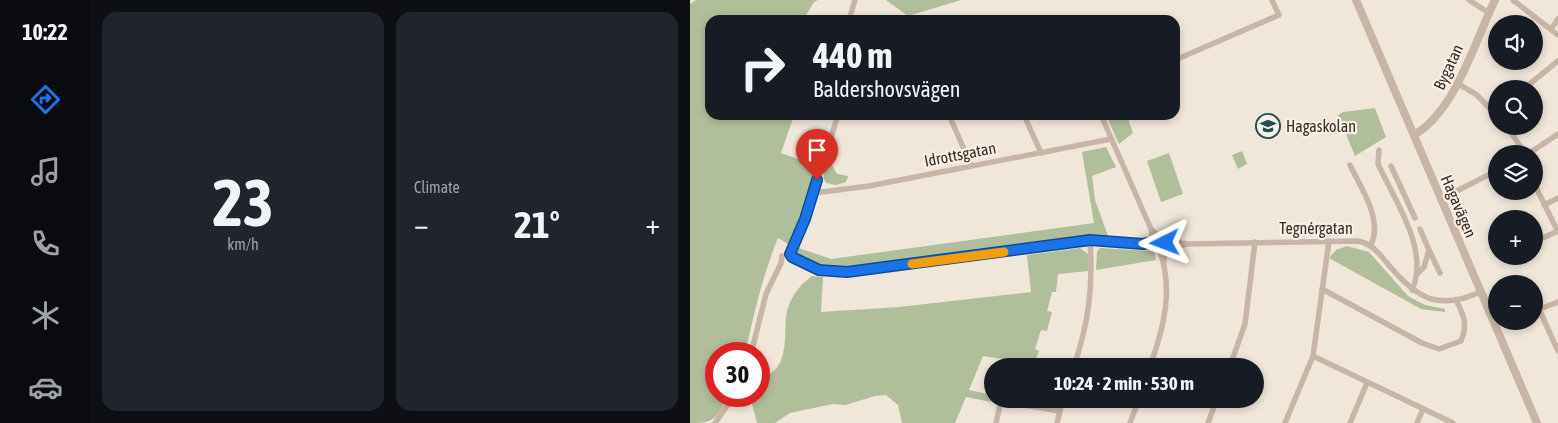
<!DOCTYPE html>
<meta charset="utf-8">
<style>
body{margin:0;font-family:"Asap Condensed",sans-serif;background:#20242c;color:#f1f3f6;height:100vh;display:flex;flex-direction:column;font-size:19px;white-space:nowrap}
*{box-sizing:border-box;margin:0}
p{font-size:16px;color:#9ea1a6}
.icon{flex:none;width:28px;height:28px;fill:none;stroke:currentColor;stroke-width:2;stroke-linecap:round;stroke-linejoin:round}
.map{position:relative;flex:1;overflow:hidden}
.drawer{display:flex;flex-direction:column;gap:12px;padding:12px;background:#0d0f14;width:600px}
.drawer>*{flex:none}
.top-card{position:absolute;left:15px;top:15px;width:475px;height:105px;border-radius:15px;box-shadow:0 2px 8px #0003;background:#171b24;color:#f1f3f6;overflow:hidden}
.fabs{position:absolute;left:798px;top:15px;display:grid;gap:10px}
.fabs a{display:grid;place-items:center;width:55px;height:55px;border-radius:50%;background:#171b24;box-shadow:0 2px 8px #0003;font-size:25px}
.speed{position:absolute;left:15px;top:342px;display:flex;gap:10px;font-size:25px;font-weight:700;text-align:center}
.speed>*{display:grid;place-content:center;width:65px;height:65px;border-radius:50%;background:#171b24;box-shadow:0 2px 8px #0003;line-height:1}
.speed .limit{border:8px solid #d22;background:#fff;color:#111}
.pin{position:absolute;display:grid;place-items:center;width:42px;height:42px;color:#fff;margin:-51px -21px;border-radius:50% 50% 50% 0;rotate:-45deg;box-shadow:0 0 5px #0007}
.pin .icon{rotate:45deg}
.me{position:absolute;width:55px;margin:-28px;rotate:267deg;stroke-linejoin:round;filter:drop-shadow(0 0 4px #0008)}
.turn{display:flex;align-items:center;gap:18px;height:105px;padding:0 25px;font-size:22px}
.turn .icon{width:65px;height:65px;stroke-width:2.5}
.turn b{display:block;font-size:35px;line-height:42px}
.big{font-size:38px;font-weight:700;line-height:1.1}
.drawer .widget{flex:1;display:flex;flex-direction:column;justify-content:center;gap:8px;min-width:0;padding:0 18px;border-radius:15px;background:#20242c}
.drawer .dial{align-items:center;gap:0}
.dial b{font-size:65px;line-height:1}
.heat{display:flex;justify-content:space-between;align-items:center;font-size:28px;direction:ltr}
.drawer .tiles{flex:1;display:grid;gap:12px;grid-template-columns:repeat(2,1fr)}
.trip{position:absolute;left:294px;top:358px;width:280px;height:50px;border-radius:25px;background:#171b24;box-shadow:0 2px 8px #0003;font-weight:700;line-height:50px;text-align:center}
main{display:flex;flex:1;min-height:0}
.menu{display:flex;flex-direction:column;width:90px;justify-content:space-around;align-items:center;background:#090b0e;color:#9ea1a6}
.menu .icon{width:35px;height:35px}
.menu .selected{color:#1a73e8}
.menu b{font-size:22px;color:#f1f3f6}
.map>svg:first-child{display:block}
</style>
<main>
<nav class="menu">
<b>10:22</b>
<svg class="icon selected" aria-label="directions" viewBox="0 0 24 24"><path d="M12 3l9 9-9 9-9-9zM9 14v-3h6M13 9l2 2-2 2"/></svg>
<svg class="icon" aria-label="music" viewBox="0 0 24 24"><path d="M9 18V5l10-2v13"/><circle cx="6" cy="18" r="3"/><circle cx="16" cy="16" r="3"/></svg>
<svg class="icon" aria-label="phone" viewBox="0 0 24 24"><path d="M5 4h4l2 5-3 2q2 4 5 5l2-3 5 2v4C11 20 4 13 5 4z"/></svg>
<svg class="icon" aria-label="climate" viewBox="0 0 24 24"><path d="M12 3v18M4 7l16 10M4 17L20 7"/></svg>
<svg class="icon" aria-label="car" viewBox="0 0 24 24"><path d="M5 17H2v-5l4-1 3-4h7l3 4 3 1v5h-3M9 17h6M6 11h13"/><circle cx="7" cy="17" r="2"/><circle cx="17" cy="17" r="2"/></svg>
</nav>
<section class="drawer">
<div class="tiles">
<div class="widget dial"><b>23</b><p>km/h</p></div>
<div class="widget"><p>Climate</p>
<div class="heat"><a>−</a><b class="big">21°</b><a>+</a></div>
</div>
</div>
</section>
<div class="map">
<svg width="868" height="423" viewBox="0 0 868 423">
<rect width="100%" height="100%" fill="#f0e6da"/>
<g fill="#b1be9b">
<path d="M6,0H128L124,2L113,20H20V115H104L91,153L128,166L107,232L98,244L88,238C72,277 64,314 55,354H26V396H39C25,418 27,423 0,423V4Z"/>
<path d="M196,0H271L218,16Z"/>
<path d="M685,108L696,137L665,156L648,115L653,112Z"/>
<path d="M416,115H440L439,122L443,133L429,144Z"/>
<path d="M416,147L426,167L402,176L405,200L418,236H399L155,268C139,269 115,266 105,251L106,247L141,259L404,223L392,152Z"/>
<path d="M552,151L557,164L548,169L542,155Z"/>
<path d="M479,153L493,194L471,202L457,161Z"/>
<path d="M138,164L142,165L147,174L158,176L156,182L146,185L136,183C132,178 133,169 138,164Z"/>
<path d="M657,246L679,252L718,296L735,305L755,309V312L731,309L639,258L646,250Z"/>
<path d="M390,248L398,254V271L368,274L366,292H362L357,311L362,312L357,331L351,330L345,349L349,351L344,364L293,356L279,390L302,395L301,402L276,397L265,423H212L208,405L196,395L185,396L155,405L143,404L100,413L85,423H67L60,396H69V377C99,373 94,340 96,317C98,300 109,285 122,276L133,277L131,312L209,307L341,292L337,255Z"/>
<path d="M410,248L461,251L465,253L466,260L406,270L407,252Z"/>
</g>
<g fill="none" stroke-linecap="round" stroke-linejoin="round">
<g stroke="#c7b6a7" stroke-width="5.5">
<path d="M779,0L799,13"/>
<path d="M823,0L868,35"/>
<path d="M159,20L165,0"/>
<path d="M364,20H368"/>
<path d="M861,29L868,19"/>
<path d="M485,60L589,15L582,0"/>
<path d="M767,83L787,95L806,115"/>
<path d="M836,87L868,61"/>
<path d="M148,115L115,219L100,252L102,257C121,267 135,273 157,272L400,241L466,247"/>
<path d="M259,115L281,165"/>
<path d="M334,115L351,153"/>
<path d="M411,115L461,229L471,239"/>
<path d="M816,126L836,154"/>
<path d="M689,150L688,164C705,201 740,250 722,290"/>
<path d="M838,154L868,134"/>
<path d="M660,165C671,188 693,219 681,245"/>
<path d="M701,166L725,218"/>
<path d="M844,183L868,232"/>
<path d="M124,193L179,186L421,139"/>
<path d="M751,199L806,171"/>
<path d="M854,205L868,198"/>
<path d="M461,229L462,237L465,242"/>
<path d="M474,241L498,244L668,241C682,244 688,252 697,263C725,297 747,312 790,292"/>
<path d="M844,242L868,231"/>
<path d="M739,250L750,273"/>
<path d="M474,262L475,246L494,245"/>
<path d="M728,273L734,267L739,250L730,229"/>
<path d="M632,289L732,343L749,349L771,341C778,325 774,315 766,300"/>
<path d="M849,309L868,351"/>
<path d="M844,311L868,302"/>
<path d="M805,324L814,321"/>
<path d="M61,354L76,294L91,263L92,256"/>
<path d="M623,356L763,423"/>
<path d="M384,366C399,322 403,287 400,241"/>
<path d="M460,366C474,328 484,288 469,249"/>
<path d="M540,366L555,324L565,242"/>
<path d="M304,400L369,411"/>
<path d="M25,423L44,396"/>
<path d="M306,423L311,401"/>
<path d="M367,423L373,399"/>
<path d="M440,423L449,399"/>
<path d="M518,423L527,399"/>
<path d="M595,423L623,356L639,241"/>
<path d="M660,423L677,383"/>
<path d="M727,423L733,409"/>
</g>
<g stroke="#c7b6a7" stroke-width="8">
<path d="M666,0L847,423"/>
<path d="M724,135C765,112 785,41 805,0"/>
</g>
</g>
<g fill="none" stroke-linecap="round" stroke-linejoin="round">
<defs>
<path id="route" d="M127,180L115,219L100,254L102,257L129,270L157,272L400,240L453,244L465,242L469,239L475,243"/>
</defs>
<use href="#route" stroke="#114b97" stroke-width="12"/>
<use href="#route" stroke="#1a73e8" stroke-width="9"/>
<path stroke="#f59e0b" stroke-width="9" d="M222,264L314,252"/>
</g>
<defs>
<symbol id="school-ring" viewBox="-11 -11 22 22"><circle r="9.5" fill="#f8f0e6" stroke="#1f4e52" stroke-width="1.5"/><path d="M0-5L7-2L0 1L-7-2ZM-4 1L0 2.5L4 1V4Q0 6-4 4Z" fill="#1f4e52"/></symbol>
</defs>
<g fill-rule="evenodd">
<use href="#school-ring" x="564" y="112" width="28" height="28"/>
</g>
<g text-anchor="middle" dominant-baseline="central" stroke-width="4.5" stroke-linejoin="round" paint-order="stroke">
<g font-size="16" fill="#342b27" stroke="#f8f0e6">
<text transform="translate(758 67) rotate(-65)">Bygatan</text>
<text transform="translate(270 154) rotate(-11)">Idrottsgatan</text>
<text transform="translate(769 206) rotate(67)">Hagavägen</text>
<text x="626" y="228">Tegnérgatan</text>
</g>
<g font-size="16" fill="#342b27" stroke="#f8f0e6" text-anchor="start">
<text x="596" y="126">Hagaskolan</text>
</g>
</g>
</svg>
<div class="fabs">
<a><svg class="icon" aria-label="sound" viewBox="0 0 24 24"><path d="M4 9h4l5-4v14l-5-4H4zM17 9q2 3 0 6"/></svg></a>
<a><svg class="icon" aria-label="search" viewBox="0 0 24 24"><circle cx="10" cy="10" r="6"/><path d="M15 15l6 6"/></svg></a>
<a><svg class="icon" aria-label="layers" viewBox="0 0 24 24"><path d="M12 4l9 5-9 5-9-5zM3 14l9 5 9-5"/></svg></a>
<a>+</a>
<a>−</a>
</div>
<div class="speed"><div class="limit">30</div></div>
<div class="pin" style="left:127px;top:180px;background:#d93025"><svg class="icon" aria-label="arrive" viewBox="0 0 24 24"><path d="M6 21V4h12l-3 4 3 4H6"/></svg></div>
<svg class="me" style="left:475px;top:243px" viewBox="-20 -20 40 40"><path d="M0-17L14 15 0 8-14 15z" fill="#1a73e8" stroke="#fff" stroke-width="4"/></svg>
<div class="trip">10:24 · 2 min · 530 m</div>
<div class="top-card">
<div class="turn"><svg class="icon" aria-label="right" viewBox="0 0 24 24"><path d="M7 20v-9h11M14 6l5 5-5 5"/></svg><div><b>440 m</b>Baldershovsvägen</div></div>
</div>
</div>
</main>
